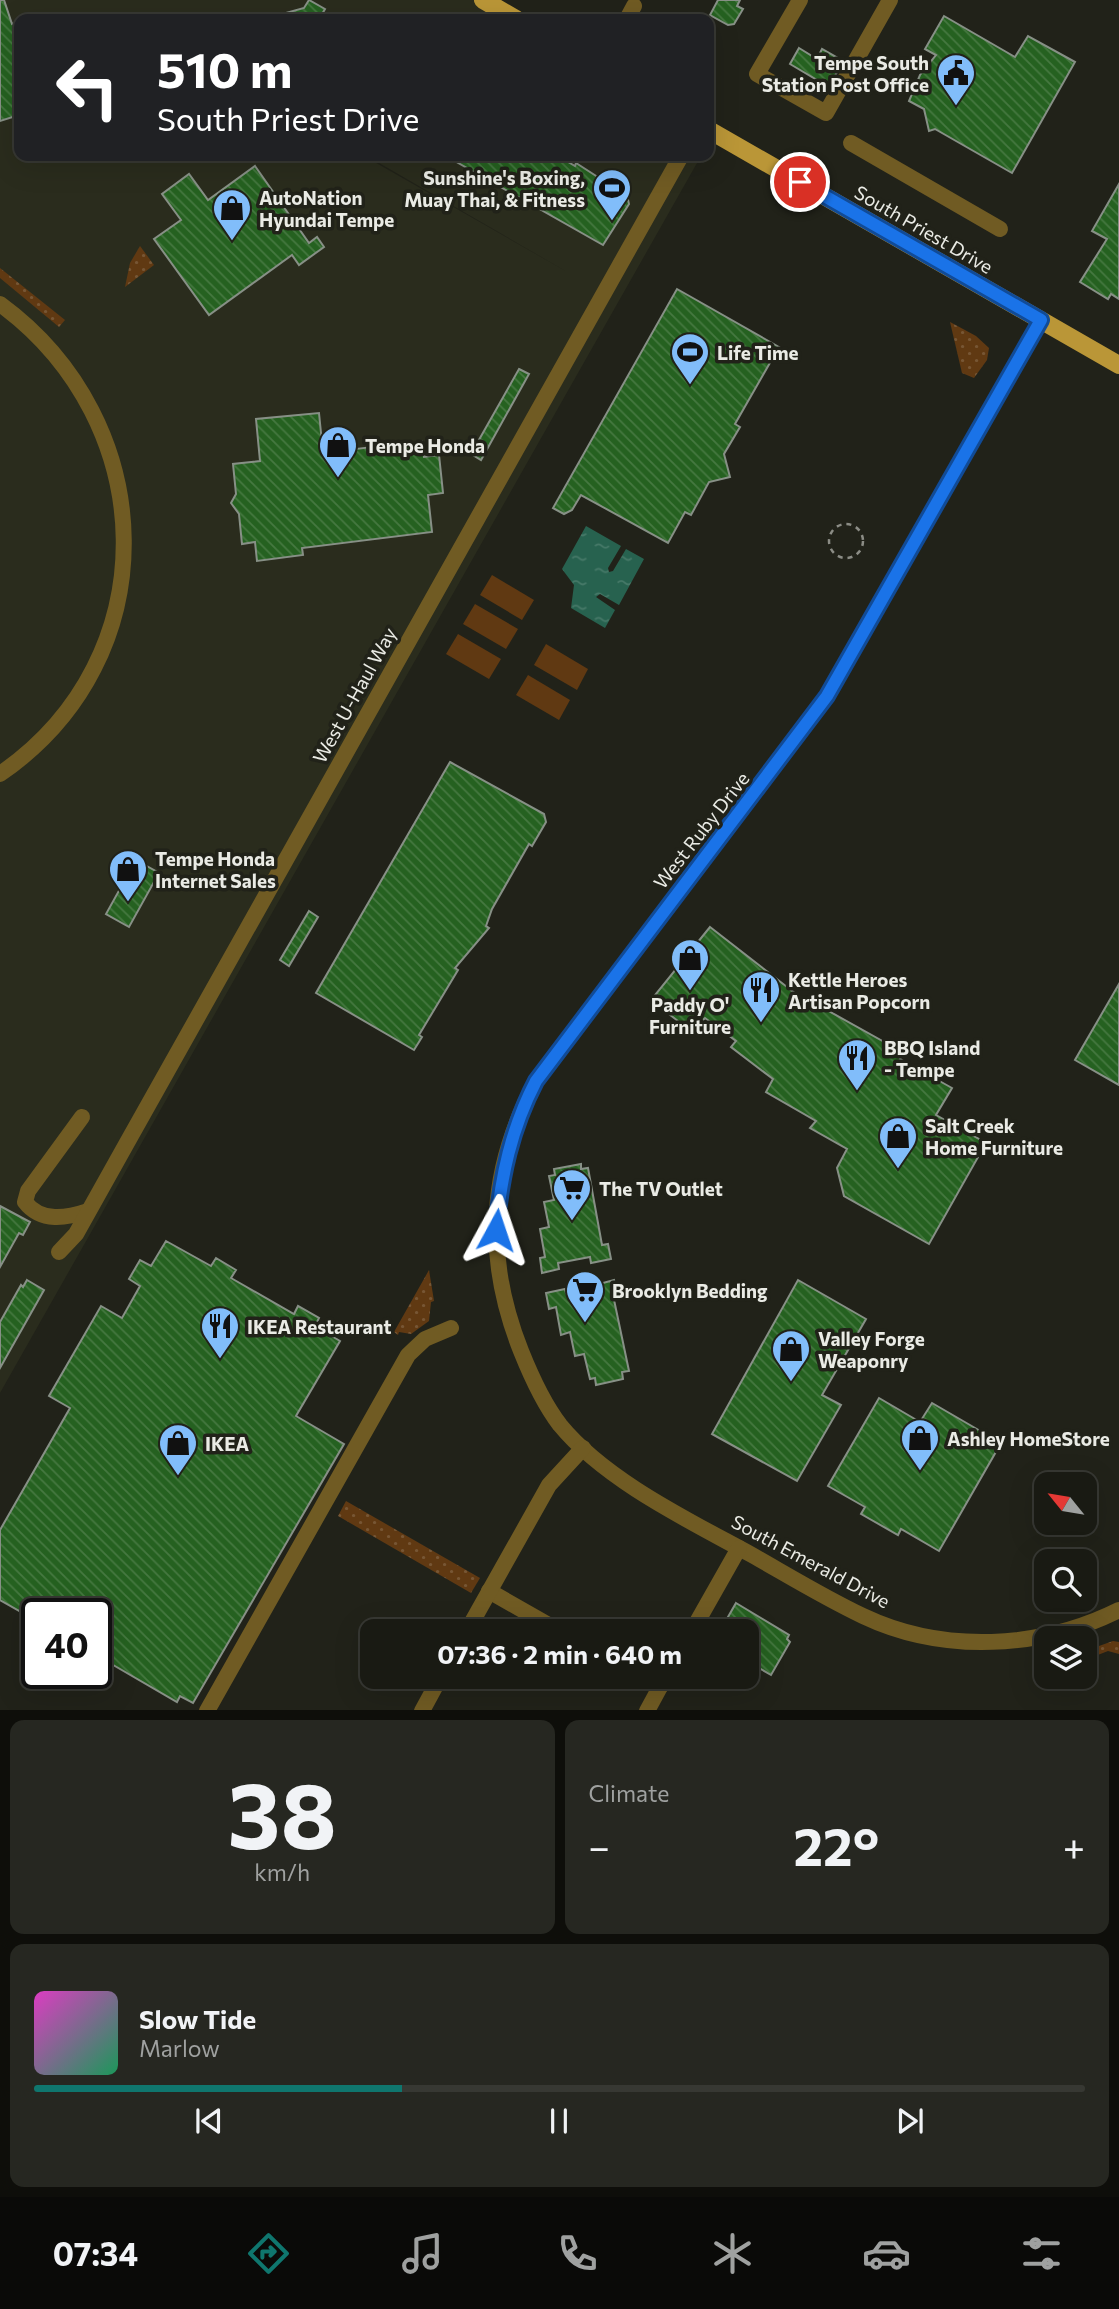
<!DOCTYPE html>
<meta charset="utf-8">
<style>
body{margin:0;font-family:Commissioner,sans-serif;background:#262721;color:#f1f3f6;height:100vh;display:flex;flex-direction:column;font-size:26px;white-space:nowrap}
*{box-sizing:border-box;margin:0}
p{font-size:23px;color:#9fa1a0}
.icon{flex:none;width:38px;height:38px;fill:none;stroke:currentColor;stroke-width:2;stroke-linecap:round;stroke-linejoin:round}
.map{position:relative;height:1710px;overflow:hidden}
.drawer{display:flex;flex-direction:column;gap:10px;padding:10px;background:#0e0e0a;flex:1}
.drawer>*{flex:none}
.top-card{position:absolute;left:14px;top:14px;width:700px;height:147px;border-radius:14px;box-shadow:0 7px 28px #0002,0 0 0 2px #373833;background:#202124;color:#fff;overflow:hidden}
.needle{width:46px;rotate:300deg}
.tools{position:absolute;left:1034px;top:1472px;display:grid;gap:14px}
.tools a{display:grid;place-items:center;width:63px;height:63px;border-radius:14px;background:#191a13;box-shadow:0 7px 28px #0002,0 0 0 2px #373833;font-size:35px}
.speed{position:absolute;left:21px;top:1598px;display:flex;gap:14px;font-size:35px;font-weight:700;text-align:center}
.speed>*{display:grid;place-content:center;width:91px;height:91px;border-radius:50%;background:#191a13;box-shadow:0 7px 28px #0002,0 0 0 2px #373833;line-height:1}
.speed .limit{border:4px solid #111;border-radius:10px;background:#fff;color:#111}
.pin{position:absolute;display:grid;place-items:center;width:60px;height:60px;color:#fff;margin:-30px;border:4px solid #fff;border-radius:50%;box-shadow:0 2px 7px #0007}
.me{position:absolute;width:77px;margin:-38px;rotate:5deg;stroke-linejoin:round;filter:drop-shadow(0 0 5px #0008)}
.turn{display:flex;align-items:center;gap:24px;height:147px;padding:0 28px;font-size:32px}
.turn .icon{width:91px;height:91px;stroke-width:2.5}
.turn b{display:block;font-size:49px;line-height:60px}
.big{font-size:52px;font-weight:700;line-height:1.1}
.drawer .card{flex:1;display:flex;flex-direction:column;justify-content:center;gap:10px;min-width:0;padding:0 24px;border-radius:14px;background:#262721}
.drawer .dial{align-items:center;gap:0}
.dial b{font-size:91px;line-height:1}
.song{display:flex;align-items:center;gap:21px}
.cover{width:84px;height:84px;border-radius:10px;background:linear-gradient(135deg,hsl(310 70% 55%),hsl(150 70% 35%))}
.played{height:7px;border-radius:4px;background:linear-gradient(90deg,#0f766e 35%,#373833 35%)}
.keys{display:flex;justify-content:space-around;direction:ltr}
.heat{display:flex;justify-content:space-between;align-items:center;font-size:38px;direction:ltr}
.drawer .tiles{flex:1;display:grid;gap:10px;grid-template-columns:1fr 1fr}
.card:last-child{grid-column:span 2}
.trip{position:absolute;left:360px;top:1619px;width:399px;height:70px;border-radius:14px;background:#191a13;box-shadow:0 7px 28px #0002,0 0 0 2px #373833;font-weight:700;line-height:70px;text-align:center}
.menu{display:flex;height:112px;justify-content:space-around;align-items:center;background:#0a0a08;color:#9fa1a0}
.menu .icon{width:49px;height:49px}
.menu .on{color:#0f766e}
.menu b{font-size:32px;color:#f1f3f6}
.map>svg:first-child{display:block}
</style>
<div class="map">
<svg width="1119" height="1711" viewBox="0 0 1119 1711">
<defs>
<pattern id="grass-dots" width="8" height="8" patternUnits="userSpaceOnUse" patternTransform="scale(1.75)"><rect width="8" height="8" fill="#603912"/><path d="M2 2h.1M6 6h.1" fill="none" stroke="#775634" stroke-width="1.8" stroke-linecap="round"/></pattern>
<pattern id="water-ripples" width="26" height="14" patternUnits="userSpaceOnUse" patternTransform="scale(1.75)"><rect width="26" height="14" fill="#27624f"/><path d="M2 4q2-2 4 0t4 0M15 11q2-2 4 0t4 0" fill="none" stroke="#467968"/></pattern>
<pattern id="building-back-hatch" width="6" height="6" patternUnits="userSpaceOnUse" patternTransform="scale(1.75)"><rect width="6" height="6" fill="#256120"/><path d="M-1 5l2 2M0 0l6 6M5-1l2 2" fill="none" stroke="#457840"/></pattern>
</defs>
<rect width="100%" height="100%" fill="#212219"/>
<path fill="#2a2c1d" d="M0,0H483L516,19H19V156H364L569,273L367,156H701L0,1393Z"/>
<g fill="url(#grass-dots)">
<path d="M140,246L154,265L125,287L130,263Z"/>
<path d="M0,268L65,320L59,327L0,278Z"/>
<path d="M950,322L976,336L989,348L987,360L974,378L962,373Z"/>
<path d="M429,1270L434,1301L431,1302L429,1321L411,1334L399,1332L398,1335L394,1332Z"/>
<path d="M346,1501L480,1578L471,1593L338,1516Z"/>
<path d="M1113,1641L1119,1642V1654L1108,1651L1085,1660V1651Z"/>
</g>
<g fill="#603912">
<path d="M492,575L534,600L522,620L480,595Z"/>
<path d="M475,604L518,629L506,649L463,624Z"/>
<path d="M458,634L501,659L489,679L446,654Z"/>
<path d="M546,644L588,669L577,690L534,665Z"/>
<path d="M528,675L570,700L559,720L516,695Z"/>
</g>
<path fill="url(#water-ripples)" d="M586,526L621,546L608,568L609,572L613,571L626,549L644,559L619,605L600,594L596,597L615,610L605,628L571,608L574,585L562,569Z"/>
<g fill="url(#building-back-hatch)" stroke="#879086" stroke-width="2">
<path d="M0,0H4L12,24L19,22V115L0,121Z"/>
<path d="M309,0L325,9L319,19H275V16L304,8Z"/>
<path d="M718,0H740L737,6L743,9L734,24L728,25L710,15Z"/>
<path d="M944,16L1015,57L1028,36L1075,62L1012,173L935,129L929,131L924,109L909,101L920,75L936,55L925,49Z"/>
<path d="M799,48L817,59L822,49L843,61L829,87L790,64Z"/>
<path d="M446,156H558L575,166L576,163L621,192L626,191L629,204L603,245Z"/>
<path d="M255,166L309,243L317,237L324,247L299,265L292,255L209,315L154,239L181,220L162,194L189,174L208,200Z"/>
<path d="M1119,184V299L1111,294L1108,299L1080,282L1107,239L1092,231Z"/>
<path d="M677,289L779,347L735,424L740,427L724,454L730,477L709,482L691,515L685,512L668,543L581,495L572,510L564,514L553,508Z"/>
<path d="M519,369L529,374L481,460L471,454Z"/>
<path d="M319,413L323,453L422,441L424,457L439,455L443,493L428,495L432,532L302,548L303,555L257,561L255,542L242,544L239,514L231,503L236,494L233,464L260,461L256,419Z"/>
<path d="M450,762L544,814L546,822L532,846L529,844L492,909L486,926L489,928L455,968L458,970L419,1035L422,1037L414,1050L316,993Z"/>
<path d="M136,860L159,873L129,927L106,914Z"/>
<path d="M309,911L318,917L289,966L280,960Z"/>
<path d="M710,927L814,1008L816,1004L904,1053L900,1059L952,1088L936,1115L986,1143L929,1244L844,1196L837,1168L847,1149L810,1128L816,1121L766,1092L773,1079L731,1047L736,1041L705,1018L692,1032L651,1000Z"/>
<path d="M1119,984V1085L1075,1060Z"/>
<path d="M581,1164V1169L588,1168L602,1245L608,1244L611,1259L591,1263L590,1257L558,1263L559,1269L542,1273L540,1258L545,1257L540,1229L549,1227L544,1202L554,1200L549,1176L555,1175L554,1169Z"/>
<path d="M0,1206L30,1222L23,1235L19,1233L0,1267Z"/>
<path d="M166,1241L211,1266L216,1258L236,1270L231,1278L294,1314L298,1306L319,1318L315,1326L340,1341L296,1416L344,1444L193,1703L180,1696L177,1702L96,1655V1614H37V1621L0,1600V1530L70,1408L49,1396L101,1306L122,1318L140,1286L129,1279L140,1260L151,1266Z"/>
<path d="M27,1280L44,1290L0,1368V1322L21,1285L23,1287Z"/>
<path d="M614,1280L617,1295H613L629,1371L622,1372L623,1379L596,1385L595,1378L590,1379L584,1354L575,1356L570,1332L561,1335L556,1307L549,1309L546,1293L565,1289L566,1293Z"/>
<path d="M798,1280L866,1319L822,1395L841,1405L797,1481L712,1434Z"/>
<path d="M879,1398L920,1422L932,1403L1001,1443L939,1551L901,1529L898,1535L861,1514L865,1507L828,1486Z"/>
<path d="M736,1603L789,1635L787,1639L790,1642L771,1675L747,1661V1631H720Z"/>
</g>
<g fill="none" stroke-linecap="round" stroke-linejoin="round">
<circle stroke="#8b8c85" stroke-width="2.5" stroke-dasharray="5 5" stroke-linecap="butt" cx="846" cy="541" r="17"/>
<g stroke="#705b23" stroke-width="16">
<path d="M800,0L757,74L826,113L890,0"/>
<path d="M627,19L634,6"/>
<path d="M851,143L1000,229"/>
<path d="M0,304C161,422 169,658 0,774"/>
<path d="M1041,320L827,696L536,1081C488,1170 484,1258 521,1351C531,1376 543,1403 560,1425C606,1481 690,1521 752,1555C789,1576 825,1598 863,1616C943,1654 1041,1649 1119,1610"/>
<path d="M82,1117L28,1191L25,1202C41,1223 67,1218 88,1211"/>
<path d="M59,1252L76,1234L128,1141L681,156"/>
<path d="M489,1591L559,1631"/>
<path d="M467,1631L549,1485L583,1448"/>
<path d="M692,1631L739,1548"/>
<path d="M641,1676L660,1687"/>
<path d="M207,1711L408,1355L425,1339L451,1328"/>
<path d="M422,1711L441,1676"/>
<path d="M647,1711L666,1676"/>
</g>
<g stroke="#ba9637" stroke-width="18">
<path d="M483,0L516,19"/>
<path d="M709,130L1119,365"/>
</g>
</g>
<g fill="none" stroke-linecap="round" stroke-linejoin="round">
<defs>
<path id="route" d="M496,1230C501,1176 511,1129 536,1081L827,696L1041,320L800,182"/>
</defs>
<use href="#route" stroke="#114b97" stroke-width="18"/>
<use href="#route" stroke="#1a73e8" stroke-width="12"/>
</g>
<defs>
<symbol id="civic-pin" viewBox="-11 -11 22 30"><path d="M0 17L-7.5 6A9.5 9.5 0 1 1 7.5 6Z" fill="#81bdfa" stroke="#212219"/><path d="M-.6-6.5H3V-4.5H.6V-3L4-1V1h2V6H-6V1h2V-1L-.6-3ZM-1.2 2.5V6h2.4V2.5Z" fill="#111"/></symbol>
<symbol id="stadium-pin" viewBox="-11 -11 22 30"><path d="M0 17L-7.5 6A9.5 9.5 0 1 1 7.5 6Z" fill="#81bdfa" stroke="#212219"/><path d="M0-5a6.5 5 0 1 0 0 10a6.5 5 0 1 0 0-10ZM-3.5-1.8h7v3.6h-7Z" fill="#111"/></symbol>
<symbol id="shop-pin" viewBox="-11 -11 22 30"><path d="M0 17L-7.5 6A9.5 9.5 0 1 1 7.5 6Z" fill="#81bdfa" stroke="#212219"/><path d="M-5-2.5h2.3a2.7 3.5 0 0 1 5.4 0H5L5.5 6h-11ZM-1.5-2.5h3a1.5 2.3 0 0 0-3 0Z" fill="#111"/></symbol>
<symbol id="restaurant-pin" viewBox="-11 -11 22 30"><path d="M0 17L-7.5 6A9.5 9.5 0 1 1 7.5 6Z" fill="#81bdfa" stroke="#212219"/><path d="M-5-6h1v4h1v-4h1v4h1v-4h1v5L-1.5 .5V6h-2V.5L-5-1ZM5-6V6H3V1.5H1.5Q1.5-4 5-6Z" fill="#111"/></symbol>
<symbol id="supermarket-pin" viewBox="-11 -11 22 30"><path d="M0 17L-7.5 6A9.5 9.5 0 1 1 7.5 6Z" fill="#81bdfa" stroke="#212219"/><path d="M-6-5.5h2.5l.6 2H6L4.5 2H-2.5L-4.4-4H-6ZM-1.5 3.2a1.3 1.3 0 1 0 .1 0ZM3 3.2a1.3 1.3 0 1 0 .1 0Z" fill="#111"/></symbol>
</defs>
<g fill-rule="evenodd">
<use href="#civic-pin" x="934" y="51" width="44" height="60"/>
<use href="#stadium-pin" x="590" y="166" width="44" height="60"/>
<use href="#shop-pin" x="210" y="186" width="44" height="60"/>
<use href="#stadium-pin" x="668" y="330" width="44" height="60"/>
<use href="#shop-pin" x="316" y="423" width="44" height="60"/>
<use href="#shop-pin" x="106" y="847" width="44" height="60"/>
<use href="#shop-pin" x="668" y="936" width="44" height="60"/>
<use href="#restaurant-pin" x="739" y="968" width="44" height="60"/>
<use href="#restaurant-pin" x="835" y="1036" width="44" height="60"/>
<use href="#shop-pin" x="876" y="1114" width="44" height="60"/>
<use href="#supermarket-pin" x="550" y="1166" width="44" height="60"/>
<use href="#supermarket-pin" x="563" y="1268" width="44" height="60"/>
<use href="#restaurant-pin" x="198" y="1304" width="44" height="60"/>
<use href="#shop-pin" x="769" y="1327" width="44" height="60"/>
<use href="#shop-pin" x="898" y="1416" width="44" height="60"/>
<use href="#shop-pin" x="156" y="1421" width="44" height="60"/>
</g>
<g text-anchor="middle" dominant-baseline="central" stroke-width="7" stroke-linejoin="round" paint-order="stroke">
<g font-size="19" font-weight="bold" fill="#eaebe5" stroke="#212219" text-anchor="start">
<text x="929" y="62" text-anchor="end">Tempe South<tspan x="929" dy="22">Station Post Office</tspan></text>
<text x="585" y="177" text-anchor="end">Sunshine's Boxing,<tspan x="585" dy="22">Muay Thai, &amp; Fitness</tspan></text>
<text x="259" y="197">AutoNation<tspan x="259" dy="22">Hyundai Tempe</tspan></text>
<text x="717" y="352">Life Time</text>
<text x="365" y="445">Tempe Honda</text>
<text x="155" y="858">Tempe Honda<tspan x="155" dy="22">Internet Sales</tspan></text>
<text x="788" y="979">Kettle Heroes<tspan x="788" dy="22">Artisan Popcorn</tspan></text>
<text x="690" y="1004" text-anchor="middle">Paddy O'<tspan x="690" dy="22">Furniture</tspan></text>
<text x="884" y="1047">BBQ Island<tspan x="884" dy="22">- Tempe</tspan></text>
<text x="925" y="1125">Salt Creek<tspan x="925" dy="22">Home Furniture</tspan></text>
<text x="599" y="1188">The TV Outlet</text>
<text x="612" y="1290">Brooklyn Bedding</text>
<text x="247" y="1326">IKEA Restaurant</text>
<text x="818" y="1338">Valley Forge<tspan x="818" dy="22">Weaponry</tspan></text>
<text x="947" y="1438">Ashley HomeStore</text>
<text x="205" y="1443">IKEA</text>
</g>
<g font-size="19" fill="#eaebe5" stroke="#212219">
<text transform="translate(924 229) rotate(30)">South Priest Drive</text>
<text transform="translate(354 695) rotate(-61)">West U-Haul Way</text>
<text transform="translate(701 830) rotate(-52)">West Ruby Drive</text>
<text transform="translate(811 1561) rotate(28)">South Emerald Drive</text>
</g>
</g>
</svg>
<div class="tools">
<a><svg class="needle" viewBox="-14 -14 28 28"><path d="M0-13l5 13h-10z" fill="#e53935"/><path d="M0 13l5-13h-10z" fill="#9fa1a0"/></svg></a>
<a><svg class="icon" aria-label="search" viewBox="0 0 24 24"><circle cx="10" cy="10" r="6"/><path d="M15 15l6 6"/></svg></a>
<a><svg class="icon" aria-label="layers" viewBox="0 0 24 24"><path d="M12 4l9 5-9 5-9-5zM3 14l9 5 9-5"/></svg></a>
</div>
<div class="speed"><div class="limit">40</div></div>
<div class="pin" style="left:800px;top:182px;background:#d93025"><svg class="icon" aria-label="arrive" viewBox="0 0 24 24"><path d="M6 21V4h12l-3 4 3 4H6"/></svg></div>
<svg class="me" style="left:496px;top:1230px" viewBox="-20 -20 40 40"><path d="M0-17L14 15 0 8-14 15z" fill="#1a73e8" stroke="#fff" stroke-width="4"/></svg>
<div class="trip">07:36 · 2 min · 640 m</div>
<div class="top-card">
<div class="turn"><svg class="icon" aria-label="left" viewBox="0 0 24 24"><path d="M17 20v-9H6M10 6l-5 5 5 5"/></svg><div><b>510 m</b>South Priest Drive</div></div>
</div>
</div>
<section class="drawer">
<div class="tiles">
<div class="card dial"><b>38</b><p>km/h</p></div>
<div class="card"><p>Climate</p>
<div class="heat"><a>−</a><b class="big">22°</b><a>+</a></div>
</div>
<div class="card">
<div class="song"><i class="cover"></i><div><b>Slow Tide</b><p>Marlow</p></div></div>
<div class="played"></div>
<div class="keys"><svg class="icon" aria-label="previous" viewBox="0 0 24 24"><path d="M18 5L8 12l10 7zM5 5v14"/></svg><svg class="icon" aria-label="pause" viewBox="0 0 24 24"><path d="M8 5v14M16 5v14"/></svg><svg class="icon" aria-label="next" viewBox="0 0 24 24"><path d="M6 5l10 7-10 7zM19 5v14"/></svg></div>
</div>
</div>
</section>
<nav class="menu">
<b>07:34</b>
<svg class="icon on" aria-label="directions" viewBox="0 0 24 24"><path d="M12 3l9 9-9 9-9-9zM9 14v-3h6M13 9l2 2-2 2"/></svg>
<svg class="icon" aria-label="music" viewBox="0 0 24 24"><path d="M9 18V5l10-2v13"/><circle cx="6" cy="18" r="3"/><circle cx="16" cy="16" r="3"/></svg>
<svg class="icon" aria-label="phone" viewBox="0 0 24 24"><path d="M5 4h4l2 5-3 2q2 4 5 5l2-3 5 2v4C11 20 4 13 5 4z"/></svg>
<svg class="icon" aria-label="climate" viewBox="0 0 24 24"><path d="M12 3v18M4 7l16 10M4 17L20 7"/></svg>
<svg class="icon" aria-label="car" viewBox="0 0 24 24"><path d="M5 17H2v-5l4-1 3-4h7l3 4 3 1v5h-3M9 17h6M6 11h13"/><circle cx="7" cy="17" r="2"/><circle cx="17" cy="17" r="2"/></svg>
<svg class="icon" aria-label="filters" viewBox="0 0 24 24"><path d="M4 7h16M4 17h16"/><circle cx="9" cy="7" r="2"/><circle cx="15" cy="17" r="2"/></svg>
</nav>
